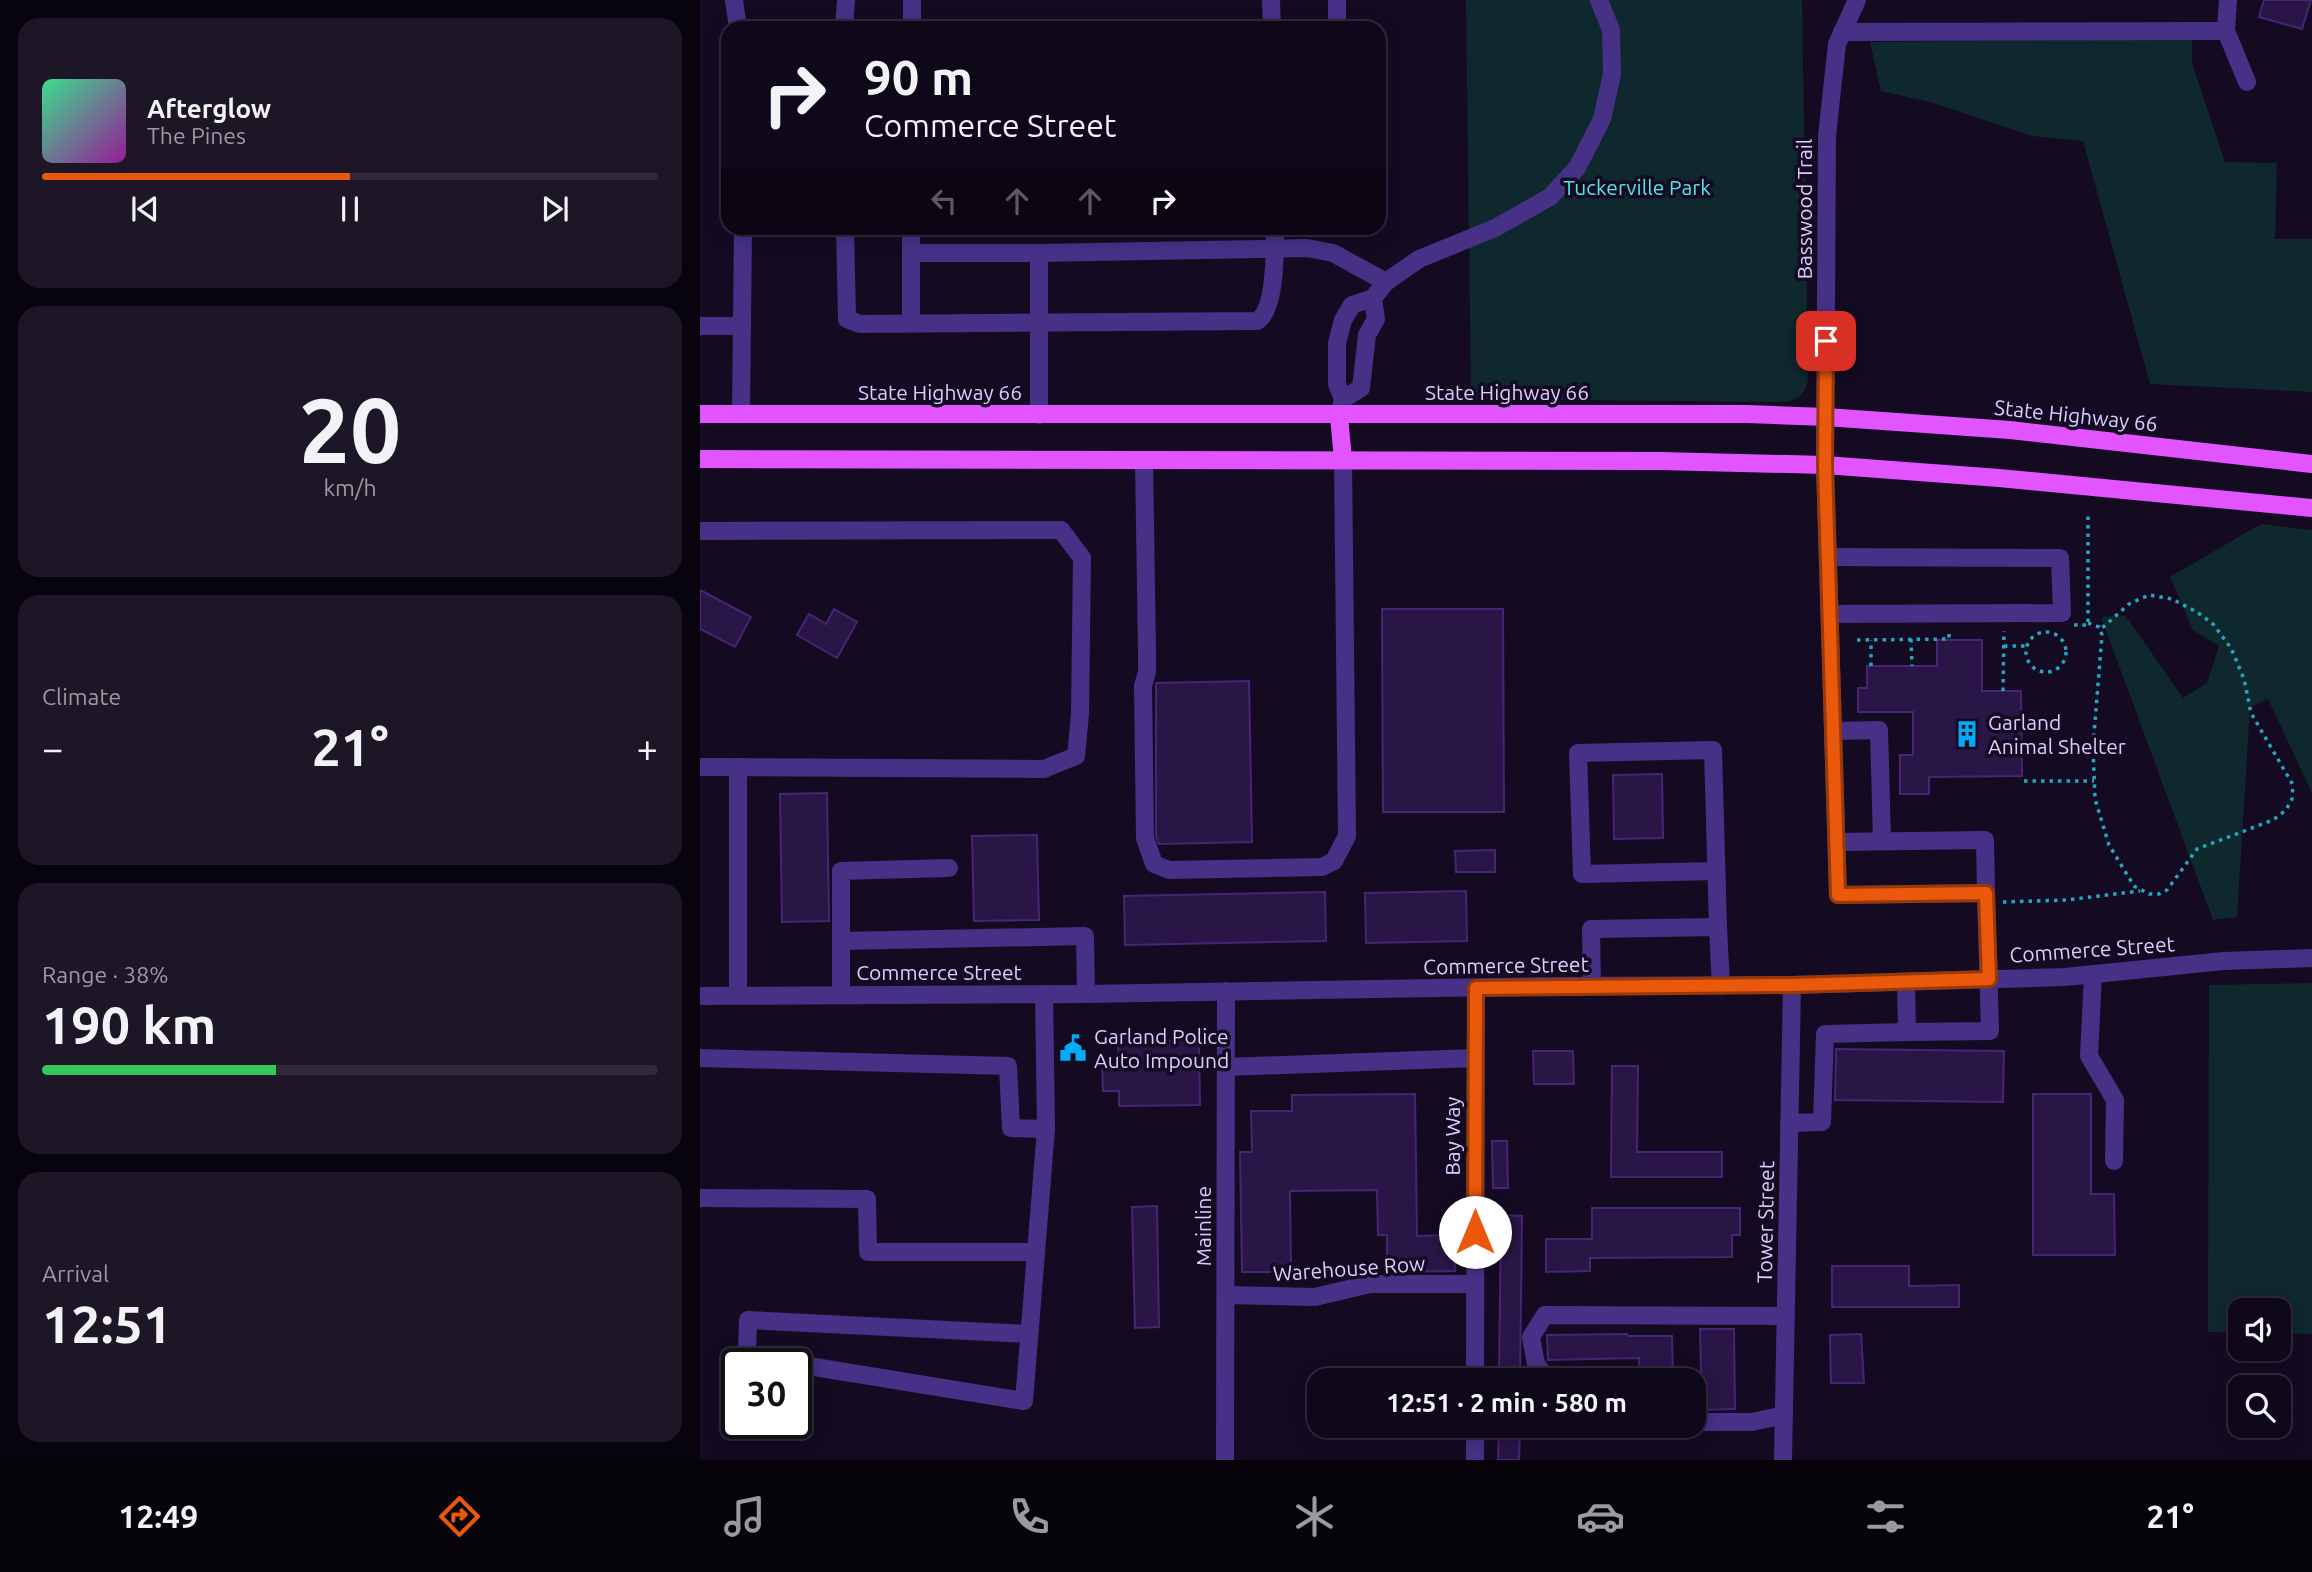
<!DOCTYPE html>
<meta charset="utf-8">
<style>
body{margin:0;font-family:Ubuntu,sans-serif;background:#1d1627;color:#f1f3f6;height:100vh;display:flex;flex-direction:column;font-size:26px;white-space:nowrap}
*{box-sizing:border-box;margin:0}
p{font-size:23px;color:#9b9aa2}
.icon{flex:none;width:38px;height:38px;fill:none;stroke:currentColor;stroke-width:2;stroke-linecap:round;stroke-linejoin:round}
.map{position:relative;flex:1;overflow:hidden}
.panel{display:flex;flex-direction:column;gap:18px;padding:18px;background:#08040e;width:700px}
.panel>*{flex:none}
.hud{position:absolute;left:21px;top:21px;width:665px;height:214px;border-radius:21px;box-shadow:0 4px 18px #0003,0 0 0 2px #2f2939;background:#0f081a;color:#f1f3f6;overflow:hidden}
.tools{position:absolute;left:1528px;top:1298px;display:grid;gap:14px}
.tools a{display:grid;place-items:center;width:63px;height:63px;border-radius:14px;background:#0f081a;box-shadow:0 4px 18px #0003,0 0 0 2px #2f2939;font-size:35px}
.speed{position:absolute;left:21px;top:1348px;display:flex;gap:14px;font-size:35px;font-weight:700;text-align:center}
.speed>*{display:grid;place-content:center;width:91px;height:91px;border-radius:50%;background:#0f081a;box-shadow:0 4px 18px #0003,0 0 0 2px #2f2939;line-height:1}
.speed .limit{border:4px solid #111;border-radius:10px;background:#fff;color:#111}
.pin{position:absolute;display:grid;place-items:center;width:60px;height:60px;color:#fff;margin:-30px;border-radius:14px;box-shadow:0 4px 10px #0006}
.me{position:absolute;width:77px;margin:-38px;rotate:0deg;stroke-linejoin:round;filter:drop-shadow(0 0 5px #0008)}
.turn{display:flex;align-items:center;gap:24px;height:147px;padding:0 28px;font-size:32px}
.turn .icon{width:91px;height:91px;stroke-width:2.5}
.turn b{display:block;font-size:49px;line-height:60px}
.lanes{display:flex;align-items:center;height:66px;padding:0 28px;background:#0003;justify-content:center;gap:35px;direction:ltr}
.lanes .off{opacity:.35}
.big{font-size:52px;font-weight:700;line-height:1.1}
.panel .widget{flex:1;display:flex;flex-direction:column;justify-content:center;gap:10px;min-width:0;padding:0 24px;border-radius:21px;background:#1d1627}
.panel .dial{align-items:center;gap:0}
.dial b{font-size:91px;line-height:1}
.song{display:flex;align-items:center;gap:21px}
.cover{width:84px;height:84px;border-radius:10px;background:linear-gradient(135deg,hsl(150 70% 55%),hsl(300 70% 35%))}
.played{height:7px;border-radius:4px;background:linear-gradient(90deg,#ea580c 50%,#2f2939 50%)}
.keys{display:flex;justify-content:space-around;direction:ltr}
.heat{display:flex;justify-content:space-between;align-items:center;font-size:38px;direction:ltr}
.charge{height:10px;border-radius:5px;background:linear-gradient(90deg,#34c759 38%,#2f2939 0)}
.trip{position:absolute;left:607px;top:1368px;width:399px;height:70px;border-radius:21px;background:#0f081a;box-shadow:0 4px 18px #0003,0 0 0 2px #2f2939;font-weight:700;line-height:70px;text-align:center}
.tabs{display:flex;height:112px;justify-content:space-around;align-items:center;background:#06030a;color:#9b9aa2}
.tabs .icon{width:49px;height:49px}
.tabs .current{color:#ea580c}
.tabs b{font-size:32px;color:#f1f3f6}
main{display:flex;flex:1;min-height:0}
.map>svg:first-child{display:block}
</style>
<main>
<section class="panel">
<div class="widget">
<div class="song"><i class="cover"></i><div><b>Afterglow</b><p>The Pines</p></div></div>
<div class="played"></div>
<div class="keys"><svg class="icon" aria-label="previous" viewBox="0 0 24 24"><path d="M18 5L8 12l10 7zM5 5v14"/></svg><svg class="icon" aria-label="pause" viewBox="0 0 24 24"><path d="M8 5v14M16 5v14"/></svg><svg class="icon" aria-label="next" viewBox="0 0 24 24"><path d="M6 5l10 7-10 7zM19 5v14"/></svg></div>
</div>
<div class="widget dial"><b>20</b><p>km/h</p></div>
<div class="widget"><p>Climate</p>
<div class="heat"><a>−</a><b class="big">21°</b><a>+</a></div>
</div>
<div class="widget"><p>Range · 38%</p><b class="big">190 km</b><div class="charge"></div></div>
<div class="widget"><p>Arrival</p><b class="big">12:51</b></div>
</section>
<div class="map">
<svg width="1612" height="1460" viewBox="0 0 1612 1460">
<rect width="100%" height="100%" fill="#140b23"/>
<g fill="#0e282d">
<path d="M766,0H1102L1108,379C1106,396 1095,402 1079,402L771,399Z"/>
<path d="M1492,39V63L1525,162L1577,163L1575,239H1612V392L1450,384L1383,141L1332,136L1234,103L1181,91L1170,42Z"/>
<path d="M1561,524L1612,530V793L1568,699L1550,707L1537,917L1513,920L1401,617L1426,616L1483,698L1507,683L1519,646L1493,630L1470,577Z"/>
<path d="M1612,983V1334L1579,1333L1578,1311H1540V1332H1508L1509,985Z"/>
</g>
<g fill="#291546" stroke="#452574" stroke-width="2">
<path d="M1564,0H1611L1602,29L1559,17Z"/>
<path d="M0,590L51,617L35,647L0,629Z"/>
<path d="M134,609L157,622L137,658L97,635L109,614L126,624Z"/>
<path d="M682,609H803L804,812H683Z"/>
<path d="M1237,640H1282V691H1321L1322,776L1229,777V794H1200V755H1213V712H1158V688H1167V666H1237Z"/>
<path d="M549,681L552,842L459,844L456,836V683Z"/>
<path d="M962,774L963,838L914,839L913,775Z"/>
<path d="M127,793L129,921L82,922L80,794Z"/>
<path d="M337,835L339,920L274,921L272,836Z"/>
<path d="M795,850V872H756L755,851Z"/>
<path d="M766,891L767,941L666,943L665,893Z"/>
<path d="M625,892L626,941L425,945L424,896Z"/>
<path d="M499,1040L500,1105L419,1106V1091H403L402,1059H419L418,1042Z"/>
<path d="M1136,1049L1304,1051L1303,1102L1135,1100Z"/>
<path d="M833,1051H873L874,1084H834Z"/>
<path d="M912,1066H938L937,1152H1022V1177H911Z"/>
<path d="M715,1094L717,1236L754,1235L755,1271L687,1272V1235H678L677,1190L590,1191L591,1272H542L540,1152H552L551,1111H592V1095Z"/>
<path d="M1333,1094H1391V1194H1414L1415,1255H1333Z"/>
<path d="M792,1141H807L808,1188H793Z"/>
<path d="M457,1206L459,1327L435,1328L432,1207Z"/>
<path d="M892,1208H1040V1235H1032V1257L890,1258V1271L846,1272V1239H892Z"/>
<path d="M801,1215L822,1216L820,1381H799Z"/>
<path d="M1132,1266H1209V1286L1259,1285V1307H1132Z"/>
<path d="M1000,1329H1034L1035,1409L1002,1410Z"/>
<path d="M927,1334L928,1336H972L973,1381H940L939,1358L848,1360L847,1335Z"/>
<path d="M1161,1334L1164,1383H1131L1130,1335Z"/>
<path d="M799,1426H820L819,1460H798Z"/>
</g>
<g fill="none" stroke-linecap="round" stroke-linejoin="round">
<g stroke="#22a7be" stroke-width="3.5" stroke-dasharray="3.5 5" stroke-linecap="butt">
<path d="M1388,623L1399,627L1402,635L1393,747L1395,799L1409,845L1434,886L1449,894H1459L1467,890L1497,849L1573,820L1586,810L1592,799L1593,785L1551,713L1544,679L1531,648L1513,624L1497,612L1472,599L1449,595L1429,604L1401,629"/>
<path d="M1374,625H1388V515"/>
<circle cx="1346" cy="652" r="20"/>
<path d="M1211,639L1212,666"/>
<path d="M1157,640L1249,639V631"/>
<path d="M1304,646H1326"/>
<path d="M1171,666V640"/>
<path d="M1303,691L1304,631"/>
<path d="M1324,781H1394"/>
<path d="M1303,902L1366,900L1440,891"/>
</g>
<g stroke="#463187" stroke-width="18">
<path d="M34,0L38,28"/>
<path d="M571,0L572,28"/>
<path d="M637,0V28"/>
<path d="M1157,0L1137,44L1127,136L1125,465L1138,895L1286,893L1290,1031L1207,1032L1206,982"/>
<path d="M1528,0L1526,31L1547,82"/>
<path d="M144,28L146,0"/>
<path d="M212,28V0"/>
<path d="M1142,32L1526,31"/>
<path d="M145,228L147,319L160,324L557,321C576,310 575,249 575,228"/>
<path d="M211,253H339"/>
<path d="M686,282L719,259L795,228L850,197L877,168L902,119L912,74L911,30L899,0"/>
<path d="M211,323V228"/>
<path d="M0,326H42"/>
<path d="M643,399L661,388L667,335L676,319L673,298"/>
<path d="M41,414L43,228"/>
<path d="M339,415V253L607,248L633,253L686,282L673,298L652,305L643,320L637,343V384L643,399L639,416"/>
<path d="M444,460L447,652V672L443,686L445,838L454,864L469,870L622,867L634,861L647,836L643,460"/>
<path d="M0,531L361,530L382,558L380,714L376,756L344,769L0,767"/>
<path d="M1128,557L1360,558L1362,613L1130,614"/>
<path d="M1133,731L1179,730L1182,841"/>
<path d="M1137,842L1285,840L1286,893"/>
<path d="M1016,871L882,874L878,753L1013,750L1018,927"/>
<path d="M141,941L385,936L386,994"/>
<path d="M1393,974L1389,1056L1415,1100L1414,1161"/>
<path d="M892,986L891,929L1018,927L1021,986"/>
<path d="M141,995V871L249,868"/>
<path d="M0,996L386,994L852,986L1092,985L1365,977L1524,961L1612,958"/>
<path d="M38,996V767"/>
<path d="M0,1058L308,1066L311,1128L346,1129"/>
<path d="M526,1067L775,1058"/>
<path d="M1089,1123L1122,1122L1125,1034L1207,1032"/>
<path d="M0,1198L167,1199L168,1252H336"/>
<path d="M526,1295L615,1297L670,1284H775"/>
<path d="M94,1363L47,1355L48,1320L329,1334"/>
<path d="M96,1364L324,1401L346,1129L344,994"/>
<path d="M775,1381L776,988"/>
<path d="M851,1381L848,1380L836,1364L831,1337L845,1315L1086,1316"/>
<path d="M994,1422H1052L1084,1415"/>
<path d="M775,1426V1460"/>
<path d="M525,1460L526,991"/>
<path d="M1083,1460L1092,985"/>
</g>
<g stroke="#e254ff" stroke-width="18">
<path d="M0,414H1047L1126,417L1310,430L1612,464"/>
<path d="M639,416L643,460"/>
<path d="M0,459L960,461L1125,465L1299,478L1612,508"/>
</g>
</g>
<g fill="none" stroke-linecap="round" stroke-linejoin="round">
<defs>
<path id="route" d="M775,1232L776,988L1092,985L1289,979L1286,893L1138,895L1125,465L1126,341"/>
</defs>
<use href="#route" stroke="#983908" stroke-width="18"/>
<use href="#route" stroke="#ea580c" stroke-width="12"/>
</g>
<defs>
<symbol id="building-bare" viewBox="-9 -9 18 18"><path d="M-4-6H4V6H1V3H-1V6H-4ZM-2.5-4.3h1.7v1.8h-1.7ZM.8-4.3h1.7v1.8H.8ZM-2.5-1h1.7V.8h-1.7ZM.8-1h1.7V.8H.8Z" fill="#00acf8" stroke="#140b23" stroke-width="2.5" paint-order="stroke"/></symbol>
<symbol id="civic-bare" viewBox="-9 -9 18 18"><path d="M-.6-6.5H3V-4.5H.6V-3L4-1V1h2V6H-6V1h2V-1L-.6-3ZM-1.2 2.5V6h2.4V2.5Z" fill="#00acf8" stroke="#140b23" stroke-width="2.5" paint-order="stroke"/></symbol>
</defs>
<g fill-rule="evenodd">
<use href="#building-bare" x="1248" y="715" width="38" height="38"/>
<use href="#civic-bare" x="354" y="1029" width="38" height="38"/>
</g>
<g text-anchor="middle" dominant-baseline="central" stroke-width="7" stroke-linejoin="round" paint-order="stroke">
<g font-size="21" fill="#4debe4" stroke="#140b23">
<text x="937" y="187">Tuckerville Park</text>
</g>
<g font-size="21" fill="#ddcdff" stroke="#140b23">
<text transform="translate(1104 209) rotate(-90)">Basswood Trail</text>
<text x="240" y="392">State Highway 66</text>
<text x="807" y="392">State Highway 66</text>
<text transform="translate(1376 415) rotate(6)">State Highway 66</text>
<text transform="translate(1392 949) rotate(-4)">Commerce Street</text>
<text transform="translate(806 965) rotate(-1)">Commerce Street</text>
<text x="239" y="972">Commerce Street</text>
<text transform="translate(752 1136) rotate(-90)">Bay Way</text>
<text transform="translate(1065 1222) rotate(-89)">Tower Street</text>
<text transform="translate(503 1226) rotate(-90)">Mainline</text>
<text transform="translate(649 1268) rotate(-4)">Warehouse Row</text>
</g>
<g font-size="21" fill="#ddcdff" stroke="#140b23" text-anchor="start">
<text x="1288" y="722">Garland<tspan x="1288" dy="24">Animal Shelter</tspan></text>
<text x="394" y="1036">Garland Police<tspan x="394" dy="24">Auto Impound</tspan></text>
</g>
</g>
</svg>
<div class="tools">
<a><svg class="icon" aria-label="sound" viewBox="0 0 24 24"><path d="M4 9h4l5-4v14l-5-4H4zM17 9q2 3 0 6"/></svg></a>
<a><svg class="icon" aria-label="search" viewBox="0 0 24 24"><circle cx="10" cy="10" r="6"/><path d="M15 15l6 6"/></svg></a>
</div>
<div class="speed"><div class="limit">30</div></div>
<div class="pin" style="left:1126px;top:341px;background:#d93025"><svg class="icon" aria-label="arrive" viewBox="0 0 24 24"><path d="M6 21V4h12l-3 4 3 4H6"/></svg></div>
<svg class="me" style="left:775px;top:1232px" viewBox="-20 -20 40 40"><circle r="19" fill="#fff"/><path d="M0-13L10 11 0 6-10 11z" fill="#ea580c"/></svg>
<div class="trip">12:51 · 2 min · 580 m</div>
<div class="hud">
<div class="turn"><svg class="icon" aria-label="right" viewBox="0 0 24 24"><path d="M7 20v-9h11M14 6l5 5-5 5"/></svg><div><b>90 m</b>Commerce Street</div></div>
<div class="lanes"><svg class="icon off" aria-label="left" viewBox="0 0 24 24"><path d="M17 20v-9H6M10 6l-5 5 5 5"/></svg><svg class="icon off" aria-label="ahead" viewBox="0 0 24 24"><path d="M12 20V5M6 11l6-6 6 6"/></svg><svg class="icon off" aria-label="ahead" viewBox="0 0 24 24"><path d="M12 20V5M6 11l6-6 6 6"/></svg><svg class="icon" aria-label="right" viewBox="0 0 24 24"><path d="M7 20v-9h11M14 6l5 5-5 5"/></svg></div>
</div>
</div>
</main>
<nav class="tabs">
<b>12:49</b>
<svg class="icon current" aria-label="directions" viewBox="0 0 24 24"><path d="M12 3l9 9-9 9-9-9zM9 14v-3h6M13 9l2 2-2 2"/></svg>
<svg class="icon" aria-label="music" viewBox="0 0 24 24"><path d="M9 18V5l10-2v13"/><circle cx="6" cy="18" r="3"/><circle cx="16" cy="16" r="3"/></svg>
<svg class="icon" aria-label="phone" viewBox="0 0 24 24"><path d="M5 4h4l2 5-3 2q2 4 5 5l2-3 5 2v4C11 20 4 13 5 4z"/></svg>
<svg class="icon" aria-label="climate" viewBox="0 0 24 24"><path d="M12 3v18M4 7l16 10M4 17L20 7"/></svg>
<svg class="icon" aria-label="car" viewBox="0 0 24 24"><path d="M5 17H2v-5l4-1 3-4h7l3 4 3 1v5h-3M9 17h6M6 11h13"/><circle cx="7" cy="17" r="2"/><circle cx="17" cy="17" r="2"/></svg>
<svg class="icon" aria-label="filters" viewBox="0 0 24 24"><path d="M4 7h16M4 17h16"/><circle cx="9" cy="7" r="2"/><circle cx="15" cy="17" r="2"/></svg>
<b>21°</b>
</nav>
